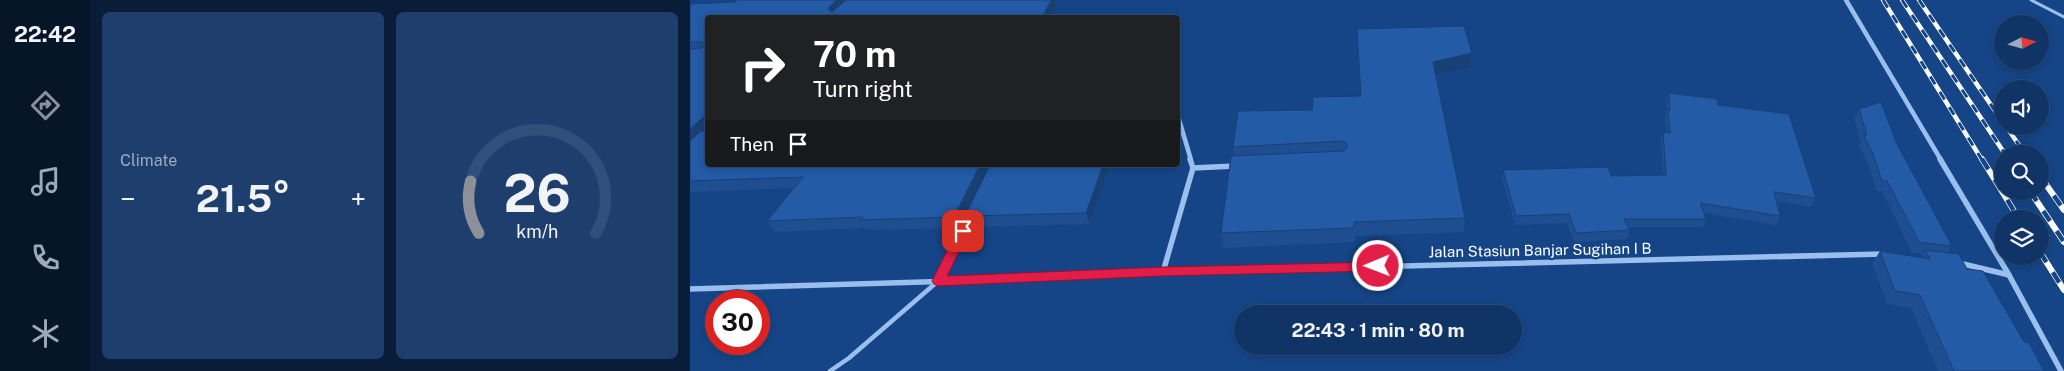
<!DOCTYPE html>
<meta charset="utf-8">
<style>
body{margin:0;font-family:"Public Sans",sans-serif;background:#1e3f6e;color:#f1f3f6;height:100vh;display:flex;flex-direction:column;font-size:19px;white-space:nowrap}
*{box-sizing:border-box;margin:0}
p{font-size:16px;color:#9caabf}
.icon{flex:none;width:28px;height:28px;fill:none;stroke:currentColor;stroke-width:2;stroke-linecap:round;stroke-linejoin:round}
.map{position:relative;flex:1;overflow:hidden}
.details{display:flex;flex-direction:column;gap:12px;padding:12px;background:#091d38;width:600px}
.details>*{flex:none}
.guide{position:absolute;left:15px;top:15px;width:475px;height:152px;border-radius:5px;box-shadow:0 2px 8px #0003,0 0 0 1px #304f79;background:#202124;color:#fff;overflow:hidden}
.needle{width:32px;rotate:84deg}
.buttons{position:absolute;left:1304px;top:15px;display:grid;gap:10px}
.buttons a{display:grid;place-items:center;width:55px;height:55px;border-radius:50%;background:#103465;box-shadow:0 2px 8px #0003,0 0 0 1px #304f79;font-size:25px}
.speed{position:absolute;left:15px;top:290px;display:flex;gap:10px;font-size:25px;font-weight:700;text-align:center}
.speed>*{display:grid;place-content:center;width:65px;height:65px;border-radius:50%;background:#103465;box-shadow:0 2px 8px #0003,0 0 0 1px #304f79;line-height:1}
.speed .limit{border:8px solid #d22;background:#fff;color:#111}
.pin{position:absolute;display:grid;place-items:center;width:42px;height:42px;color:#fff;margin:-21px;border-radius:10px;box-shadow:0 2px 8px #0006}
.me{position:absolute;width:55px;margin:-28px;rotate:269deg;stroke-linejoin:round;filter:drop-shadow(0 0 4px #0008)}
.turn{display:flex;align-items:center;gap:18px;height:105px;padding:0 25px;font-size:22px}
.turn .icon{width:65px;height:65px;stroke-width:2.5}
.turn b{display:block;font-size:35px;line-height:42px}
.then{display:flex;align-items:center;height:48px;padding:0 25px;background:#0003;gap:10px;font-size:19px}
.big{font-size:38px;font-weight:700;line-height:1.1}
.details .widget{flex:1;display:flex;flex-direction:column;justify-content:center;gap:8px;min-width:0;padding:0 18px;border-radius:8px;background:#1e3f6e}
.details .dial{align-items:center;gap:0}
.dial svg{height:130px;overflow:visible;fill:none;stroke:#304f79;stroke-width:7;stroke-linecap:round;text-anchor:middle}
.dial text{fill:#f1f3f6;stroke:none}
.heat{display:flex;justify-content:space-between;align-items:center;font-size:28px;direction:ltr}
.details .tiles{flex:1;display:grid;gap:12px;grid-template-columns:repeat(2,1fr)}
.trip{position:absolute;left:544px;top:305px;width:288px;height:50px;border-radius:25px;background:#103465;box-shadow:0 2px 8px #0003,0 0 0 1px #304f79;font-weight:700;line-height:50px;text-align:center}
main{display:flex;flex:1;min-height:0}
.dock{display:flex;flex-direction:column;width:90px;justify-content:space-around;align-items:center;background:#061528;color:#9caabf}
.dock .icon{width:35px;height:35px}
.dock .selected{color:#8c9099}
.dock b{font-size:22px;color:#f1f3f6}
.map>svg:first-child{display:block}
</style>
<main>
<nav class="dock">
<b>22:42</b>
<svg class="icon selected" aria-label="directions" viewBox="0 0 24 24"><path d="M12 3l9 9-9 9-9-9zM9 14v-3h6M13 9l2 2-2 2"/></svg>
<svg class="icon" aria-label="music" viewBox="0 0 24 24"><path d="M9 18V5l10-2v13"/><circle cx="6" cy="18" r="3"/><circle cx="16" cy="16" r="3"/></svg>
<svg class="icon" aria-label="phone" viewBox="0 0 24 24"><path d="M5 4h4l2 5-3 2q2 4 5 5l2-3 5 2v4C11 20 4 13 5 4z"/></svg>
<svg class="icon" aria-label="climate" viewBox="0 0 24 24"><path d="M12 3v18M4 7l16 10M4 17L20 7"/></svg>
</nav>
<section class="details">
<div class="tiles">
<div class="widget"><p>Climate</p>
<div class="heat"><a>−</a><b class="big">21.5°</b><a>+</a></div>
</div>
<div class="widget dial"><svg viewBox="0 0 100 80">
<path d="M14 69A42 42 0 1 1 86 69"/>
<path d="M14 69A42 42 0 0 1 9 37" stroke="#8c9099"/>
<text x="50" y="56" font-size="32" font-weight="700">26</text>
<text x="50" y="72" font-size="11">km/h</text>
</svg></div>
</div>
</section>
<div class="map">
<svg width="1374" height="371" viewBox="0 0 1374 371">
<rect width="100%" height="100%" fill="#154587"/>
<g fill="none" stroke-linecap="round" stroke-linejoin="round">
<path stroke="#9abfef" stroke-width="3" d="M1341,0L1374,17"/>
<path stroke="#9abfef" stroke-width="4.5" d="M140,371L159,358L247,282"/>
<g stroke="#9abfef" stroke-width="4.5">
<path d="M1156,0L1251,160"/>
<path d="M488,116L501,160"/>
</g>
<g stroke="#9abfef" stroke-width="5.5">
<path d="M1250,159L1319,275L1371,371"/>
<path d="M503,168L545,166"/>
<path d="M1269,263L1319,275"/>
<path d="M473,272L503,168L500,159"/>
<path d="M249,281L280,216"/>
<path d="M0,289L267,281L473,272L1193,254"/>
</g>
<defs>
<g id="rail-far1">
<path d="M1193,0L1292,160"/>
<path d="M1212,0L1315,154"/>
<path d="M1229,0L1312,121"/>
<path d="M1316,126L1335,154"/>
</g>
<g id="rail">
<path d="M1292,159L1329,219"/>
<path d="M1350,176L1374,210"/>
<path d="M1340,191L1374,242"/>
<path d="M1350,252L1374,290"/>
</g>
</defs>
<use href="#rail-far1" stroke="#fff" stroke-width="4.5"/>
<use href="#rail" stroke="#fff" stroke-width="6"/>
<use href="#rail-far1" stroke="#154587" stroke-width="3" stroke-dasharray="9" stroke-linecap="butt"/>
<use href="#rail" stroke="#154587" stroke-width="4.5" stroke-dasharray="12" stroke-linecap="butt"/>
</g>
<g fill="#1e4e8f">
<path d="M47,0H369L360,18H18V131H17L300,165L281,203L420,165L400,224L280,227L275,217L270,228L177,230L176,228L84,232L77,221L103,188L0,192V4L45,2Z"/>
<path d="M667,29L782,53L780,67L746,75L775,218L774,232L665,236V242L533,248L531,233L544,156L543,147L622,110L671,96Z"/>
<path d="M979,93L1028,105L1126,198L1121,207L1087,201L1090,216L1086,225L1014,213L1016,219L1013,227H938L940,230L937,239L884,242L877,223L825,225L812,178L813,170L921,176L973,175L971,140L973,132H977L975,118L977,112L976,101Z"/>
<path d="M1169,109L1206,142L1262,246L1257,253L1277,269L1334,342L1354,371H1248L1221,308L1197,304L1182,264L1190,251L1230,258L1233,254L1222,253L1192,191H1187L1178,164L1169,146L1171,142L1164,119Z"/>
</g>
<g fill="#184074">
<path d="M147,0H156L144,16L139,10V7Z"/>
<path d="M361,0H369L360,18H352Z"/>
<path d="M782,53L780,67L742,76L743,62Z"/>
<path d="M18,113V131L7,141L0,151V129Z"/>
<path d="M290,165H300L270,228L264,217Z"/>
<path d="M413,165H420L400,224L396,213Z"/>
</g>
<g fill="#235ba6" stroke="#184074">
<path d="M47,0H147L139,7V10L142,12L156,0H361L352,18H18V113L0,129V49L12,48L15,44L11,42H0V4L45,2Z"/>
<path d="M774,26L782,53L743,62L775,218L664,222V228L531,233L541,156L654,151L658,145L653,141L543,147L548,111L622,110L623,97L671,96L667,29Z"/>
<path d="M979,93L1027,99L1028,105L1099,114L1126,198L1084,192L1090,216L1010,203L1016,219H934L940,230L886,233L879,214L826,216L813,170L918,167L921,176L976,175L973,132L980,133L978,110H980Z"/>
<path d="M1191,102L1206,142L1262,246L1229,242L1197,181H1192L1183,154L1174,136L1177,135L1169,109Z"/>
<path d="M11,131H18V165H290L264,217L171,220L173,217L77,221L113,177L0,181V141Z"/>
<path d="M300,165H413L396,213L275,216Z"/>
<path d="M1235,250L1269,254L1277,269L1293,271L1334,342L1339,343L1354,371H1264L1230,295L1205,291L1190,251L1240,259Z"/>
</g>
<path fill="#e11d48" stroke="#92132f" d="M273,227L279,231L257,276L473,267L688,262L692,263L694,266L692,270L688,271L473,276L248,286L244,284L242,281L267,231Z"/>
<g text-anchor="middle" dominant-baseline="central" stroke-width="5" stroke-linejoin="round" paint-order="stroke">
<g font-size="15" fill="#fff" stroke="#154587">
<text transform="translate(850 250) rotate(-1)">Jalan Stasiun Banjar Sugihan I B</text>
</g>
</g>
</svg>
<div class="buttons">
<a><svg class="needle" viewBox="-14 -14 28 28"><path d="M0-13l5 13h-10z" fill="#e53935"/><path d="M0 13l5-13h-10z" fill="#9caabf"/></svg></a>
<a><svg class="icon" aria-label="sound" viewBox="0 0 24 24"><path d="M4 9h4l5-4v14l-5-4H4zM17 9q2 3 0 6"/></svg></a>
<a><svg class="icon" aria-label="search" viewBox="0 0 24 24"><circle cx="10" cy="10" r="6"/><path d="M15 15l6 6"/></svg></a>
<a><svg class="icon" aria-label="layers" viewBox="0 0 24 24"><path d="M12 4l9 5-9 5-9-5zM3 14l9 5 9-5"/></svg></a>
</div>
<div class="speed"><div class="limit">30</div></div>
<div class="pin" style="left:273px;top:231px;background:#d93025"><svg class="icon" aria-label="arrive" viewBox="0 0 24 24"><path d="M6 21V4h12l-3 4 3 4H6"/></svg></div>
<svg class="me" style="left:688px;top:266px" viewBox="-20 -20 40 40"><circle r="17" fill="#e11d48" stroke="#fff" stroke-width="3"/><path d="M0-11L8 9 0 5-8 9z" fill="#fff"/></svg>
<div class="trip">22:43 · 1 min · 80 m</div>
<div class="guide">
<div class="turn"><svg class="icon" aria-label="right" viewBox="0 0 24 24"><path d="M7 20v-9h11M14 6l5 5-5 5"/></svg><div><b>70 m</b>Turn right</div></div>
<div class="then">Then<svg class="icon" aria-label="arrive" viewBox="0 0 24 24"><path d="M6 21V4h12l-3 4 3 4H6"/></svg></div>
</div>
</div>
</main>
